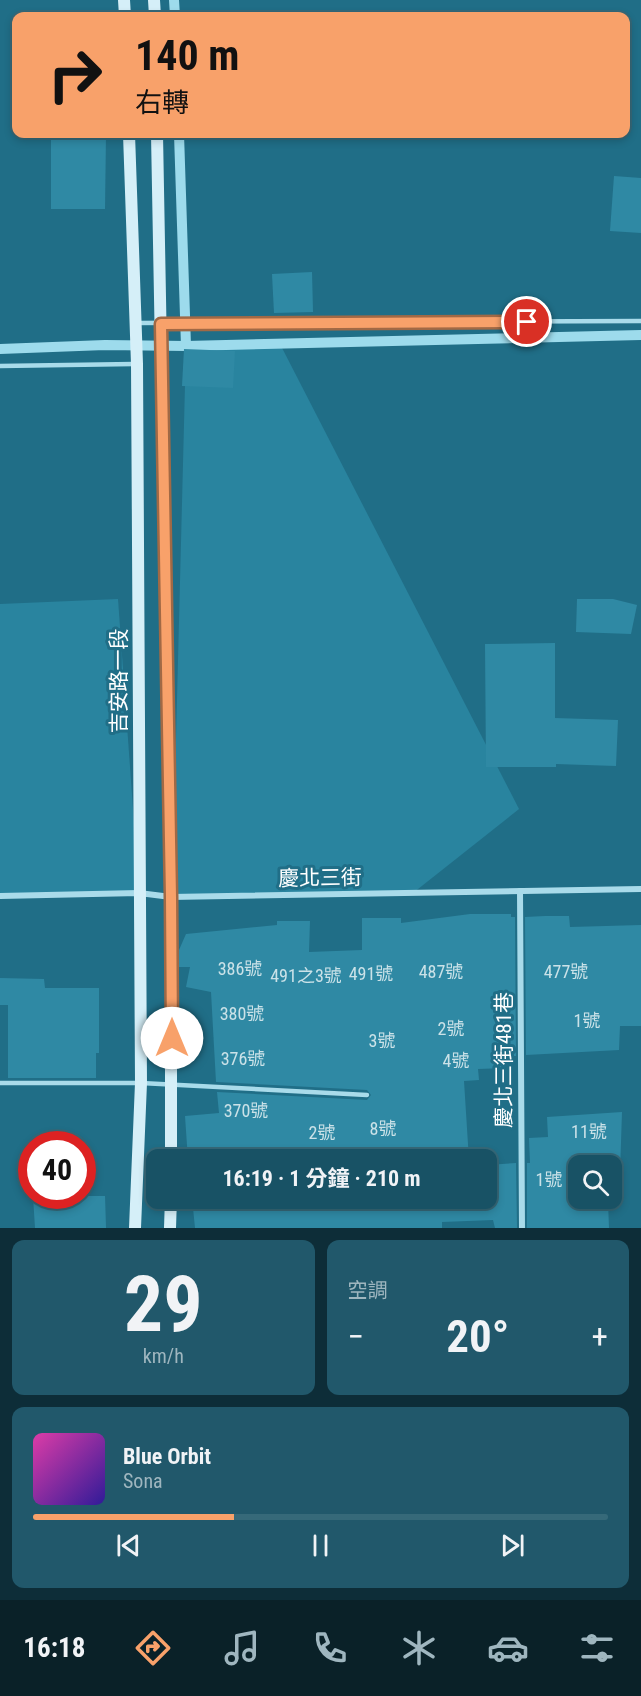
<!DOCTYPE html>
<html lang="zh-TW">
<meta charset="utf-8">
<style>
body{margin:0;font-family:"Roboto Condensed","Noto Sans TC",sans-serif;background:#21586b;color:#f1f3f6;height:100vh;display:flex;flex-direction:column;font-size:22px;white-space:nowrap}
*{box-sizing:border-box;margin:0}
p{font-size:20px;color:#9fb6bf}
.icon{flex:none;width:33px;height:33px;fill:none;stroke:currentColor;stroke-width:2;stroke-linecap:round;stroke-linejoin:round}
.map{position:relative;height:1228px;overflow:hidden}
.side{display:flex;flex-direction:column;gap:12px;padding:12px;background:#0d2d38;flex:1}
.side>*{flex:none}
.top-card{position:absolute;left:12px;top:12px;width:618px;height:126px;border-radius:12px;box-shadow:0 3px 9px #0003,0 0 0 2px #366979;background:#f8a16a;color:#111;overflow:hidden}
.tools{position:absolute;left:568px;top:1155px;display:grid;gap:12px}
.tools a{display:grid;place-items:center;width:54px;height:54px;border-radius:12px;background:#185265;box-shadow:0 3px 9px #0003,0 0 0 2px #366979;font-size:30px}
.speed{position:absolute;left:18px;top:1131px;display:flex;gap:12px;font-size:30px;font-weight:700;text-align:center}
.speed>*{display:grid;place-content:center;width:78px;height:78px;border-radius:50%;background:#185265;box-shadow:0 3px 9px #0003,0 0 0 2px #366979;line-height:1}
.speed .limit{border:9px solid #d22;background:#fff;color:#111}
.pin{position:absolute;display:grid;place-items:center;width:51px;height:51px;color:#fff;margin:-26px;border:3px solid #fff;border-radius:50%;box-shadow:0 2px 6px #0007}
.me{position:absolute;width:66px;margin:-33px;rotate:0deg;stroke-linejoin:round;filter:drop-shadow(0 0 4px #0008)}
.turn{display:flex;align-items:center;gap:21px;height:126px;padding:0 24px;font-size:27px}
.turn .icon{width:78px;height:78px;stroke-width:2.5}
.turn b{display:block;font-size:42px;line-height:51px}
.big{font-size:45px;font-weight:700;line-height:1.1}
.side .card{flex:1;display:flex;flex-direction:column;justify-content:center;gap:9px;min-width:0;padding:0 21px;border-radius:12px;background:#21586b}
.side .dial{align-items:center;gap:0}
.dial b{font-size:78px;line-height:1}
.song{display:flex;align-items:center;gap:18px}
.cover{width:72px;height:72px;border-radius:9px;background:linear-gradient(135deg,hsl(320 70% 55%),hsl(250 70% 35%))}
.played{height:6px;border-radius:3px;background:linear-gradient(90deg,#f8a16a 35%,#366979 35%)}
.keys{display:flex;justify-content:space-around;direction:ltr}
.heat{display:flex;justify-content:space-between;align-items:center;font-size:33px;direction:ltr}
.side .tiles{flex:1;display:grid;gap:12px;grid-template-columns:1fr 1fr}
.card:last-child{grid-column:span 2}
.trip{position:absolute;left:146px;top:1149px;width:351px;height:60px;border-radius:12px;background:#185265;box-shadow:0 3px 9px #0003,0 0 0 2px #366979;font-weight:700;line-height:60px;text-align:center}
.dock{display:flex;height:96px;justify-content:space-around;align-items:center;background:#0a2128;color:#9fb6bf}
.dock .icon{width:42px;height:42px}
.dock .active{color:#f8a16a}
.dock b{font-size:27px;color:#f1f3f6}
.map>svg:first-child{display:block}
</style>
<div class="map">
<svg width="641" height="1228" viewBox="0 0 641 1228">
<rect width="100%" height="100%" fill="#206e87"/>
<g fill="#29849f">
<path d="M280,344L519,809L413,893L172,897L186,346Z"/>
<path d="M118,599L139,893L0,894V604Z"/>
</g>
<g fill="none" stroke-linecap="round" stroke-linejoin="round">
<g stroke="#9ddbec" stroke-width="10">
<path d="M174,0L175,16"/>
<path d="M179,134L186,346"/>
<path d="M0,349L105,345L186,346L641,335"/>
</g>
</g>
<g fill="#2f89a4" fill-rule="evenodd">
<path d="M51,134H106L105,209H51Z"/>
<path d="M614,176L641,178V233L610,231Z"/>
<path d="M312,272L313,312L274,313L272,274Z"/>
<path d="M184,349L235,351L233,388L182,386Z"/>
<path d="M577,599H613L637,605L631,634L576,632Z"/>
<path d="M555,643V718L618,720L616,766L556,764V767H486L485,644Z"/>
<path d="M470,914H511V917H515L516,1056H506V1068L478,1069L479,1080L464,1081L469,1160H188L185,1116L219,1113L217,1092L367,1100L371,1095L367,1090L216,1082L211,992L186,987L190,967H179V950L186,934L277,925V921H310L309,952L362,950V918H401V923Z"/>
<path d="M545,916H569L570,927L641,925V1026H620L619,1050L526,1055L525,917Z"/>
<path d="M0,978L44,979L45,988H99V1053H96V1078H8V1005H0Z"/>
<path d="M622,1112L619,1203L608,1202L609,1228H527V1163H530L529,1138L548,1137L547,1117ZM579,1166H612V1198H579Z"/>
<path d="M516,1163L517,1228H495L493,1220L442,1222V1228H195L192,1198H486V1165Z"/>
<path d="M33,1196H105L106,1228H35Z"/>
</g>
<g fill="none" stroke-linecap="round" stroke-linejoin="round">
<g stroke="#a9dbea" stroke-width="4.5">
<path d="M136,323L641,321"/>
<path d="M0,366L134,364"/>
<path d="M0,1083H141L367,1095"/>
</g>
<g stroke="#a9dbea" stroke-width="6">
<path d="M520,891L522,1228"/>
<path d="M0,896L139,893L171,897L641,889"/>
</g>
<g stroke="#d5eff8" stroke-width="12">
<path d="M124,0L125,16"/>
<path d="M154,0L155,16"/>
<path d="M129,134L137,364L141,1083L135,1228"/>
<path d="M157,134L171,897V1160"/>
<path d="M170,1228L171,1198"/>
</g>
</g>
<g fill="none" stroke-linecap="round" stroke-linejoin="round">
<defs>
<path id="route" d="M172,1038L171,897L161,324L527,322"/>
</defs>
<use href="#route" stroke="#a16945" stroke-width="15"/>
<use href="#route" stroke="#f8a16a" stroke-width="10"/>
</g>
<g text-anchor="middle" dominant-baseline="central" stroke-width="6" stroke-linejoin="round" paint-order="stroke">
<g font-size="18" fill="#cbe2e8">
<text x="240" y="968">386號</text>
<text x="441" y="971">487號</text>
<text x="566" y="971">477號</text>
<text x="371" y="973">491號</text>
<text x="306" y="975">491之3號</text>
<text x="242" y="1013">380號</text>
<text x="587" y="1020">1號</text>
<text x="451" y="1028">2號</text>
<text x="382" y="1040">3號</text>
<text x="243" y="1058">376號</text>
<text x="456" y="1060">4號</text>
<text x="246" y="1110">370號</text>
<text x="383" y="1128">8號</text>
<text x="589" y="1131">11號</text>
<text x="322" y="1132">2號</text>
<text x="549" y="1179">1號</text>
</g>
<g font-size="21" fill="#fff" stroke="#206e87">
<text transform="translate(119 681) rotate(-90)">吉安路一段</text>
<text transform="translate(320 878) rotate(-1)">慶北三街</text>
<text transform="translate(504 1060) rotate(-90)">慶北三街481巷</text>
</g>
</g>
</svg>
<div class="tools">
<a><svg class="icon" aria-label="search" viewBox="0 0 24 24"><circle cx="10" cy="10" r="6"/><path d="M15 15l6 6"/></svg></a>
</div>
<div class="speed"><div class="limit">40</div></div>
<div class="pin" style="left:527px;top:322px;background:#d93025"><svg class="icon" aria-label="arrive" viewBox="0 0 24 24"><path d="M6 21V4h12l-3 4 3 4H6"/></svg></div>
<svg class="me" style="left:172px;top:1038px" viewBox="-20 -20 40 40"><circle r="19" fill="#fff"/><path d="M0-13L10 11 0 6-10 11z" fill="#f8a16a"/></svg>
<div class="trip">16:19 · 1 分鐘 · 210 m</div>
<div class="top-card">
<div class="turn"><svg class="icon" aria-label="right" viewBox="0 0 24 24"><path d="M7 20v-9h11M14 6l5 5-5 5"/></svg><div><b>140 m</b>右轉</div></div>
</div>
</div>
<section class="side">
<div class="tiles">
<div class="card dial"><b>29</b><p>km/h</p></div>
<div class="card"><p>空調</p>
<div class="heat"><a>−</a><b class="big">20°</b><a>+</a></div>
</div>
<div class="card">
<div class="song"><i class="cover"></i><div><b>Blue Orbit</b><p>Sona</p></div></div>
<div class="played"></div>
<div class="keys"><svg class="icon" aria-label="previous" viewBox="0 0 24 24"><path d="M18 5L8 12l10 7zM5 5v14"/></svg><svg class="icon" aria-label="pause" viewBox="0 0 24 24"><path d="M8 5v14M16 5v14"/></svg><svg class="icon" aria-label="next" viewBox="0 0 24 24"><path d="M6 5l10 7-10 7zM19 5v14"/></svg></div>
</div>
</div>
</section>
<nav class="dock">
<b>16:18</b>
<svg class="icon active" aria-label="directions" viewBox="0 0 24 24"><path d="M12 3l9 9-9 9-9-9zM9 14v-3h6M13 9l2 2-2 2"/></svg>
<svg class="icon" aria-label="music" viewBox="0 0 24 24"><path d="M9 18V5l10-2v13"/><circle cx="6" cy="18" r="3"/><circle cx="16" cy="16" r="3"/></svg>
<svg class="icon" aria-label="phone" viewBox="0 0 24 24"><path d="M5 4h4l2 5-3 2q2 4 5 5l2-3 5 2v4C11 20 4 13 5 4z"/></svg>
<svg class="icon" aria-label="climate" viewBox="0 0 24 24"><path d="M12 3v18M4 7l16 10M4 17L20 7"/></svg>
<svg class="icon" aria-label="car" viewBox="0 0 24 24"><path d="M5 17H2v-5l4-1 3-4h7l3 4 3 1v5h-3M9 17h6M6 11h13"/><circle cx="7" cy="17" r="2"/><circle cx="17" cy="17" r="2"/></svg>
<svg class="icon" aria-label="filters" viewBox="0 0 24 24"><path d="M4 7h16M4 17h16"/><circle cx="9" cy="7" r="2"/><circle cx="15" cy="17" r="2"/></svg>
</nav>
